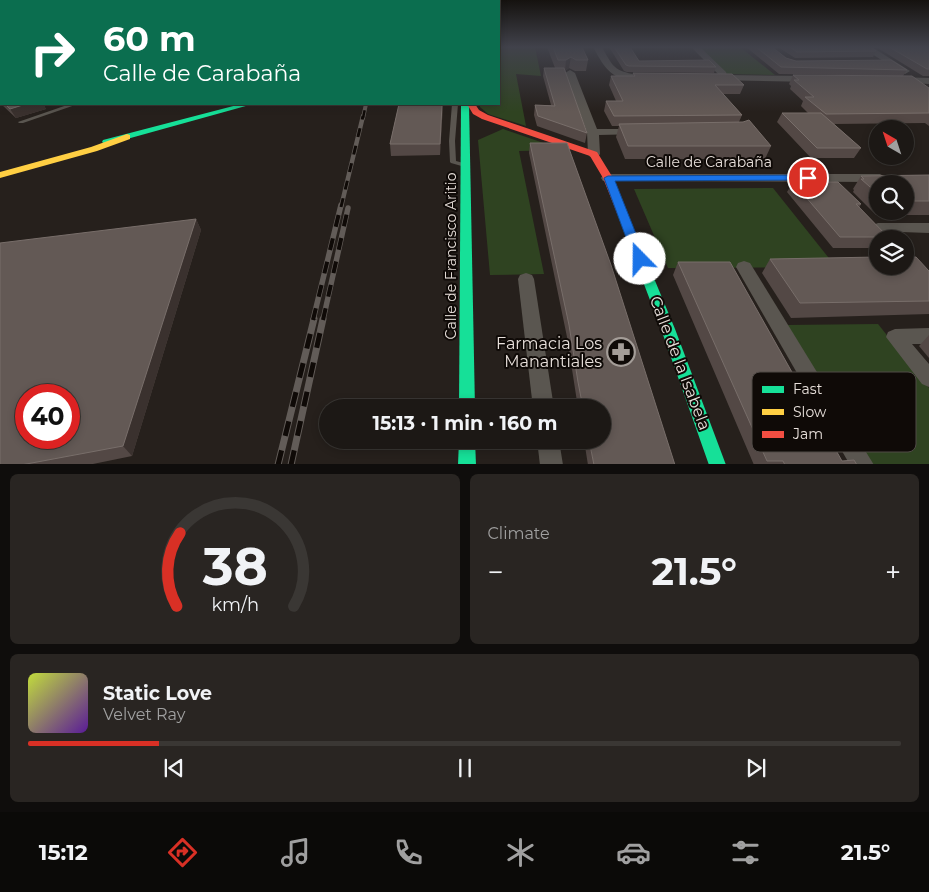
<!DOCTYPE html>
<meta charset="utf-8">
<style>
body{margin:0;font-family:Montserrat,sans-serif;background:#292522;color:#f1f3f6;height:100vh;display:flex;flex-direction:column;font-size:19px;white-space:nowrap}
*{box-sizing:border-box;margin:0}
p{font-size:16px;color:#a0a0a0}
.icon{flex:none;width:28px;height:28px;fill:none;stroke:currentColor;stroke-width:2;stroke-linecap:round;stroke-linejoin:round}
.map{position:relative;height:464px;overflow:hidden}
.details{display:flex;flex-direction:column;gap:10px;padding:10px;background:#0f0d0c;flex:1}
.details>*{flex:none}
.top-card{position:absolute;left:0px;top:0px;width:500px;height:105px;box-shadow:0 2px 8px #0003,0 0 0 1px #3a3734;background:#0b6e4f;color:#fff;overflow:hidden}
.needle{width:32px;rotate:321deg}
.buttons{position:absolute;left:869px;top:120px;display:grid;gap:10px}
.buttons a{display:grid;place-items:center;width:45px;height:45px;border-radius:50%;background:#1c1815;box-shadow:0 2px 8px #0003,0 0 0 1px #3a3734;font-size:25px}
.speed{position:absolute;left:15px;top:384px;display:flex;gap:10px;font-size:25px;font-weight:700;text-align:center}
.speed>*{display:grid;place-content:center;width:65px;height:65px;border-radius:50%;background:#1c1815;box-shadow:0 2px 8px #0003,0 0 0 1px #3a3734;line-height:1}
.speed .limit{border:8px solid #d22;background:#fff;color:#111}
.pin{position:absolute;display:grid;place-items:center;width:42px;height:42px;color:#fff;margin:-21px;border:2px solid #fff;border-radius:50%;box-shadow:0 1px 5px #0007}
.me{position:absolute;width:55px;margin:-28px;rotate:338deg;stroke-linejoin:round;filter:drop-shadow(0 0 4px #0008)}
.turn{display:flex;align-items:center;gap:18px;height:105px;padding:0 20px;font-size:22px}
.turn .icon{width:65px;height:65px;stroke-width:2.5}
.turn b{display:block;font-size:35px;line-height:42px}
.big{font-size:38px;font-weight:700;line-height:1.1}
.details .tile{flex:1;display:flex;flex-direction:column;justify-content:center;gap:8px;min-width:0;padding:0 18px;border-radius:8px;background:#292522}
.details .dial{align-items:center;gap:0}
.dial svg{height:130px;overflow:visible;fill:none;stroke:#3a3734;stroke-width:7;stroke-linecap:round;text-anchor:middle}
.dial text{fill:#f1f3f6;stroke:none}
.song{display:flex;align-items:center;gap:15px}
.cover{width:60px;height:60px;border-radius:8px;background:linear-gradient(135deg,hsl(70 70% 55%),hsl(270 70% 35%))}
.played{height:5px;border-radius:2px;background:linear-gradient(90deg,#d93025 15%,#3a3734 15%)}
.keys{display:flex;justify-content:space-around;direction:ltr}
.heat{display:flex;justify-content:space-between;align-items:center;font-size:28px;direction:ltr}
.details .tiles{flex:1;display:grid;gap:10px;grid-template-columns:1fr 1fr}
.tile:last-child{grid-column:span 2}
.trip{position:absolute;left:319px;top:399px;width:292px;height:50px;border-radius:25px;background:#1c1815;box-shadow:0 2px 8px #0003,0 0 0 1px #3a3734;font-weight:700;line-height:50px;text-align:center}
.tabs{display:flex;height:80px;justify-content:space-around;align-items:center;background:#0b0a08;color:#a0a0a0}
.tabs .icon{width:35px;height:35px}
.tabs .active{color:#d93025}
.tabs b{font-size:22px;color:#f1f3f6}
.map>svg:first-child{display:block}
</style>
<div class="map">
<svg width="929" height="465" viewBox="0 0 929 465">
<rect width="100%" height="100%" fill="#26201c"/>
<g fill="#2f4321">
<path d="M499,47H535L541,76L516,74L526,126L488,114L480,107V104H499Z"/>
<path d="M699,47H740L775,75L727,74Z"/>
<path d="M503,129L564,150L519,151L544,274L490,275L478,140Z"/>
<path d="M773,188L836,267L668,268L634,189Z"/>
<path d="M878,324L929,388V464H872L786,325Z"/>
</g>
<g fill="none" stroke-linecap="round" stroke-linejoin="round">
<g fill="#5a5650" fill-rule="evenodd">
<rect x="0" y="50" width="1" height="3"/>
<path d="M70,104H78L23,123H19L18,122Z"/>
<path d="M452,104H458L455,141L456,161L467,164L468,165L465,167L451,163L450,162L449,141Z"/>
</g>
<g fill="#5a5650" fill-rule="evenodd">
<path d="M593,47H602C615,71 615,70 641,76L643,78C638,82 633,81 627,80C608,76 602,63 593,47Z"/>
<path d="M691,47H700L726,72L727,75L813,76L818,79L813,82L715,80V76L719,75Z"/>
<path d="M861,47H872L910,71L905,74L902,73Z"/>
<path d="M570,70L575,73L597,129H637L643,132L641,134L599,135L600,154L598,157H590L588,154L587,132L565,73Z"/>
<path d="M898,77L929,78V84L895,82V78Z"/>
<path d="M608,174H880L887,178L880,182L603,181L601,178L603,175Z"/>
<path d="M878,223H929V233L873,231L871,228L873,225Z"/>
<path d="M744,261L750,263L874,465H850L736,267L738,263Z"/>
<path d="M526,273L532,275L534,279L554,408H533L518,279L520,275Z"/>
<path d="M929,328V344H912L929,364V387L922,384L886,337L888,332L895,329Z"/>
<path d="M537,440H559L563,465H540Z"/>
</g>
<g fill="#16e098" fill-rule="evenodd">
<path d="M241,104H253L109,144L106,145L102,142L103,140Z"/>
<path d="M461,104H469L475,408H459Z"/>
<path d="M622,210L627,213L675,329L726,465H709L661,329L617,213Z"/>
<path d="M459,440H475L476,465H458Z"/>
</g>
<path fill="#ffcf43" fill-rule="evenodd" d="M127,134L130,135V139L97,151L0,178V172L91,147Z"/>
<path fill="#f24e42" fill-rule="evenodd" d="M467,104H475L479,110L488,115L597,152L613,178L627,213L626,215H618L617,213L603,178L590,156L482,119L473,114Z"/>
<defs>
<path id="rail-far3" d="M363,118L366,104"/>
<path id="rail-far2" d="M341,207L363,116"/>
<g id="rail-far1">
<path d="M313,320L341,205"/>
<path d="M323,320L348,208"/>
</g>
<g id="rail">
<path d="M278,465L314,319"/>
<path d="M291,465L323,319"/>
</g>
</defs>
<use href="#rail-far3" stroke="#625c58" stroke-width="4"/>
<use href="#rail-far2" stroke="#625c58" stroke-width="4.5"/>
<use href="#rail-far1" stroke="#625c58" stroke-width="5.5"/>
<use href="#rail" stroke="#625c58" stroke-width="7"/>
<use href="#rail-far3" stroke="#0f0a07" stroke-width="2.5" stroke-dasharray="8" stroke-linecap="butt"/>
<use href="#rail-far2" stroke="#0f0a07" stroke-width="3" stroke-dasharray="9" stroke-linecap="butt"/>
<use href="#rail-far1" stroke="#0f0a07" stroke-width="4" stroke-dasharray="12" stroke-linecap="butt"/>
<use href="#rail" stroke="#0f0a07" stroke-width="5" stroke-dasharray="15" stroke-linecap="butt"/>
</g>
<g fill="#534845" fill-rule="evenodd">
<path d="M547,47H582L588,60L586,71H575L569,68L565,71L587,133L585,143L537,126L534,115L535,105H551L543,76L544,68H555Z"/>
<path d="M609,47H630L639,61L716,67L714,73L627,72L624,71Z"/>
<path d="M746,47H772L786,58L796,61L907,70L903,76L779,74Z"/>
<path d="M778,47H871L876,51L873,57L795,58Z"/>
<path d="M876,47H929V76H923Z"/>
<path d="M0,67L1,68V104H43L46,109L16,118L0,103Z"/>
<path d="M633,73L744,85L740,94H723L742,115L739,122L771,146L765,159H625L616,137L619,126H612L604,111L606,101H616L609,85L611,76H633Z"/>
<path d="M793,75L929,88V126L925,123L834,124L861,148L854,158H811L777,122L782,113H808L801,106L803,101L790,89L791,86L789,84Z"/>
<path d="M399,104H443L440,155L391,156L390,144Z"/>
<path d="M530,143L675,465H588L584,440H602V408H578L567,337L529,153Z"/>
<path d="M929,175V215H876L853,192L854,190L853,189L861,176ZM878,184H905V211H878Z"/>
<path d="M793,182L861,204L859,208L888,237L887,239H878V248H833L787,192Z"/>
<path d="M196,219L201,230L132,456L88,465H0Z"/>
<path d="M770,259L929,271V314L791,318L762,273Z"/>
<path d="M678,262L842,461L857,465H754L673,275Z"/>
<path d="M929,335V358L919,346Z"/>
</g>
<g fill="#3a312e">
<path d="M571,57L569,68L565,71L566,60Z"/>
<path d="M26,104H43L46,109L16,118L10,109Z"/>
<path d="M442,104H443L440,155V144Z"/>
<path d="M196,219L201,230L132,456L123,446Z"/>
</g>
<g fill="#635955" stroke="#786e6a" fill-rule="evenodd">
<path d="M553,47H582L588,60H576L571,57L566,60H558Z"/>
<path d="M614,47H630L639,61L709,60L716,67L629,66L626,65Z"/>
<path d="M756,47H772L786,58L796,61L891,60L907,70L781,67Z"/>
<path d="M790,47H871L876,51L797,52Z"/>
<path d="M889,47H929V69H927Z"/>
<path d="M0,67L1,68V100L0,99Z"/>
<path d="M544,68H564L587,133L538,116L535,105L555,106Z"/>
<path d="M633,73L732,74L744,85H715L742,115L614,116L606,101H623L611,76H635Z"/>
<path d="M793,75L912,76L929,88V113L826,114L805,97H814L794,80H799Z"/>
<path d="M5,104H26L10,109Z"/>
<path d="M399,104H442L440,144H390Z"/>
<path d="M782,113H821L861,148H817Z"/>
<path d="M749,120L771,146H628L619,124L743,122Z"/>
<path d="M530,143H567L611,265L675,465H594L589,440H602V408H583L578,382L569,325Z"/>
<path d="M929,175V201H905V184H878V194L861,179H864L861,176Z"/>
<path d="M793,182H838L861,204H856L888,237H840Z"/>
<path d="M196,219L123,446L21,465H0V243ZM26,395H69V438H26Z"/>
<path d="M878,257V266H905V257H916L929,271V301L800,303L770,259Z"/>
<path d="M678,262H730L842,461L854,460L857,465H785L783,461H767Z"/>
</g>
<linearGradient id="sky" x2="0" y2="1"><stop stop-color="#15120f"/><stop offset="0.42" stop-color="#41424b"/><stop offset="1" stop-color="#41424b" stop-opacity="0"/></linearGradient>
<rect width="929" height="112" fill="url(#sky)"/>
<path fill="#1a73e8" stroke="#114b97" d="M808,175L813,178L812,180L615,181L646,259L640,263L634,259L604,178L608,176Z"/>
<defs>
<symbol id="pharmacy-ring" viewBox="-11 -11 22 22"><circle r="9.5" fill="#0f0a07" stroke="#a49d98" stroke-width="1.5"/><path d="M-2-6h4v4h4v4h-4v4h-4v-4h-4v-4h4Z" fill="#a49d98"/></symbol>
</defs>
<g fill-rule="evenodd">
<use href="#pharmacy-ring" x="605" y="336" width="32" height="32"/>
</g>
<g text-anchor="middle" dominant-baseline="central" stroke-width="4" stroke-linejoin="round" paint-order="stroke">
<g font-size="14" fill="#e8e0db" stroke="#0f0a07">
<text x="709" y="162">Calle de Carabaña</text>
<text transform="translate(451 256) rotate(-90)">Calle de Francisco Aritio</text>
</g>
<g font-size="16" fill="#e8e0db" stroke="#0f0a07" text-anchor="end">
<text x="602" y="343">Farmacia Los<tspan x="602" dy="18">Manantiales</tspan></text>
</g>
<g font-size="16" fill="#e8e0db" stroke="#0f0a07">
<text transform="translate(680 363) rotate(69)">Calle de la Isabela</text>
</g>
</g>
<rect x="752" y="372" width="164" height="80" rx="8" fill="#0f0a07" stroke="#504a47" stroke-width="1"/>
<rect x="762" y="386" width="22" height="7" fill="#16e098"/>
<rect x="762" y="409" width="22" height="6" fill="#ffcf43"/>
<rect x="762" y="431" width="22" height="7" fill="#f24e42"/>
<g font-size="14" fill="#e8e0db">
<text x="793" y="394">Fast</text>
<text x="793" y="417">Slow</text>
<text x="793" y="439">Jam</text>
</g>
</svg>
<div class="buttons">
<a><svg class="needle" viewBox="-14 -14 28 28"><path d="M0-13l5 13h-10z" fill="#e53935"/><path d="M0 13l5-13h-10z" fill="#a0a0a0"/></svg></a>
<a><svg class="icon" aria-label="search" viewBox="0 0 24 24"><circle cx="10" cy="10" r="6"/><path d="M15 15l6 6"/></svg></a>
<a><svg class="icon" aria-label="layers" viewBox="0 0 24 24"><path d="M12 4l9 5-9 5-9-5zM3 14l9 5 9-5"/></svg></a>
</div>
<div class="speed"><div class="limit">40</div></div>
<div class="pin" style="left:808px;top:178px;background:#d93025"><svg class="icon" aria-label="arrive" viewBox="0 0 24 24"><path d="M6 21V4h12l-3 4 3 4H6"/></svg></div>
<svg class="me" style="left:640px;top:259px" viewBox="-20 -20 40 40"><circle r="19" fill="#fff"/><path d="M0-13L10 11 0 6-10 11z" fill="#1a73e8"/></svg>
<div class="trip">15:13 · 1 min · 160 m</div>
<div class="top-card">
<div class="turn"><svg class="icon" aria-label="right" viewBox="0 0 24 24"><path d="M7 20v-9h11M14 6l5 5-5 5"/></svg><div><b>60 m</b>Calle de Carabaña</div></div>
</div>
</div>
<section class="details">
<div class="tiles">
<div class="tile dial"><svg viewBox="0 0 100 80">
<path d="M14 69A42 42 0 1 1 86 69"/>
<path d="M14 69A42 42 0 0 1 16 24" stroke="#d93025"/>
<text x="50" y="56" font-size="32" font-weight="700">38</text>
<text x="50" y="72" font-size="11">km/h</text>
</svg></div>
<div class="tile"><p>Climate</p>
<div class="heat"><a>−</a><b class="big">21.5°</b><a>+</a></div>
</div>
<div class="tile">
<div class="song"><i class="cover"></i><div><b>Static Love</b><p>Velvet Ray</p></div></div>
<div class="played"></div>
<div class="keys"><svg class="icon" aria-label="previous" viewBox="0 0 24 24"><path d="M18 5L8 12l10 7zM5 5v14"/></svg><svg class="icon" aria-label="pause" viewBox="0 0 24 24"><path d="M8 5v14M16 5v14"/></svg><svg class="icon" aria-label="next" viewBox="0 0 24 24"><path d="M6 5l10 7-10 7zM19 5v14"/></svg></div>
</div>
</div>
</section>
<nav class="tabs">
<b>15:12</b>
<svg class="icon active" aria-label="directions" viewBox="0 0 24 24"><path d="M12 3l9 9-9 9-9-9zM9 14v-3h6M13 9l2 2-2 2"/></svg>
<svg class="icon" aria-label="music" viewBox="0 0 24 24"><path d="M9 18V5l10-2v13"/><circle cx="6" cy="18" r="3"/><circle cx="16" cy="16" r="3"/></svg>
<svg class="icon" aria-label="phone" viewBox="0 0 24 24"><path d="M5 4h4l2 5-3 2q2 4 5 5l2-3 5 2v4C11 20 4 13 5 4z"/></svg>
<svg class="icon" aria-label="climate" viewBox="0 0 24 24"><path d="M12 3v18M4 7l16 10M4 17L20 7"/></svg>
<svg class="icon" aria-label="car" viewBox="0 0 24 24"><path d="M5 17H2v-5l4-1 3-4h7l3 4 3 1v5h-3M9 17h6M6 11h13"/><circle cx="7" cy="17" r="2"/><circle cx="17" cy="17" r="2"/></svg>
<svg class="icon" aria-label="filters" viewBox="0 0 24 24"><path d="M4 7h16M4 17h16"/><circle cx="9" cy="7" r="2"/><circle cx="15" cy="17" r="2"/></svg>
<b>21.5°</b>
</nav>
